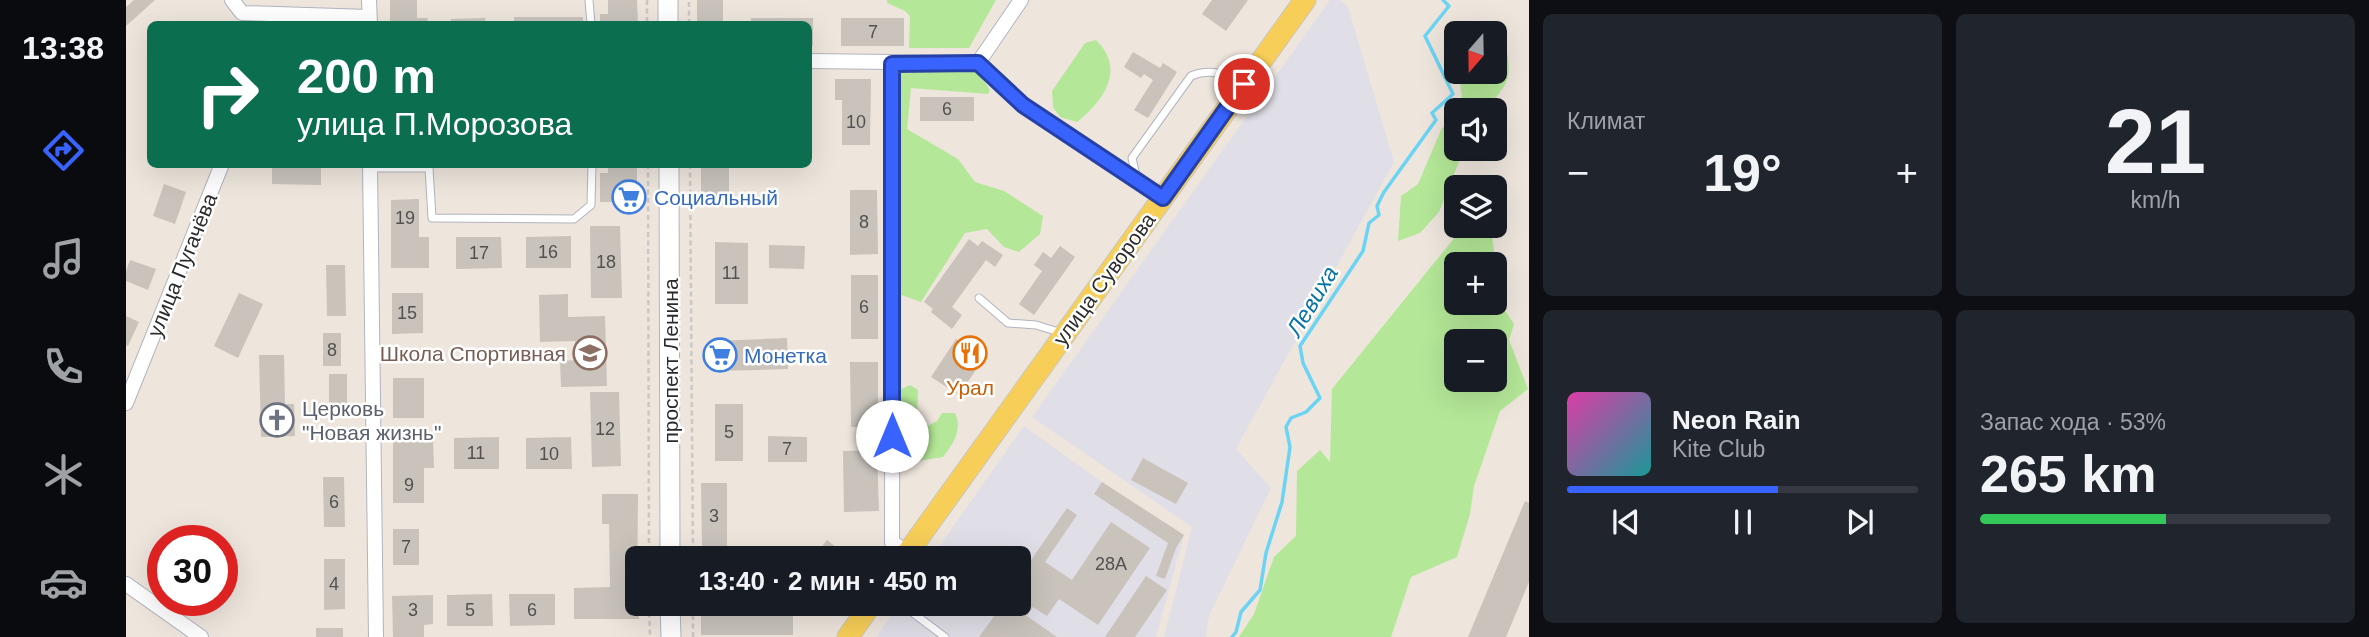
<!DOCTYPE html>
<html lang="ru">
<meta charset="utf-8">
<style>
body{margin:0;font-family:Helvetica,sans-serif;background:#20242c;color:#f1f3f6;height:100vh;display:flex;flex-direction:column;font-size:26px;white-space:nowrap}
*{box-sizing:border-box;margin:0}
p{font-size:23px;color:#9ea1a6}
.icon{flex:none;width:38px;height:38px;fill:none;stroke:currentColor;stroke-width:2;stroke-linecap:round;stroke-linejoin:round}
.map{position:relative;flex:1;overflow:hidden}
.side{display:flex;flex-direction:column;gap:14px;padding:14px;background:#0d0f14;width:840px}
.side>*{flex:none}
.guide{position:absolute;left:21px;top:21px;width:665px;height:147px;border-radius:10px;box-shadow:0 7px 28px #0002;background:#0b6e4f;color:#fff;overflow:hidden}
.needle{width:46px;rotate:200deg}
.controls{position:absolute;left:1318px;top:21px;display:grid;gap:14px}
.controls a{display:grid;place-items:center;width:63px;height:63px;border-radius:10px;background:#171b24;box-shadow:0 7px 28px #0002;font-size:35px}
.speed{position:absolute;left:21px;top:525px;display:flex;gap:14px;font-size:35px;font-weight:700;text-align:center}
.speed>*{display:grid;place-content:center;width:91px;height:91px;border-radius:50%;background:#171b24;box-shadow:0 7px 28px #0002;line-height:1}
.speed .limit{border:10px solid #d22;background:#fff;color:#111}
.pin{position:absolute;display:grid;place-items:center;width:60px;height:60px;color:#fff;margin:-30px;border:4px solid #fff;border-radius:50%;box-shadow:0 2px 7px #0007}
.me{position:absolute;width:77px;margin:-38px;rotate:0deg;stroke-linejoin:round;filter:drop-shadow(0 0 5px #0008)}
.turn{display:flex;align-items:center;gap:24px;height:147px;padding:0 35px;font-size:32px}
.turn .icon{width:91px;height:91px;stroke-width:2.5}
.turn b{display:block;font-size:49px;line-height:60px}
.big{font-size:52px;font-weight:700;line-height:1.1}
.side .widget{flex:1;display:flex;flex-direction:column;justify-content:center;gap:10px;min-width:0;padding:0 24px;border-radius:10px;background:#20242c}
.side .dial{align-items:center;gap:0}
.dial b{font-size:91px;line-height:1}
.song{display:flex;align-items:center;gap:21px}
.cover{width:84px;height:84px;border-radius:10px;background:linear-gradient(135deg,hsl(320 70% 55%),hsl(180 70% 35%))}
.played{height:7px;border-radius:4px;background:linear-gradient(90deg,#3963ff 60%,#363941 60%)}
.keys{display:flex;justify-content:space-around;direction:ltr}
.heat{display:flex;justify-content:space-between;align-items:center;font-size:38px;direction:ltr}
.charge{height:10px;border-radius:5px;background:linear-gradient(90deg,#34c759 53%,#363941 0)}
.side .tiles{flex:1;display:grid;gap:14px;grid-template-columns:repeat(2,1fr)}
.trip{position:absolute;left:499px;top:546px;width:406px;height:70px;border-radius:10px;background:#171b24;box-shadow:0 7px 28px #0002;font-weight:700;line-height:70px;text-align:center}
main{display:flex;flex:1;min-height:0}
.dock{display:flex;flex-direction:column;width:126px;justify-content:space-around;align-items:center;background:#090b0e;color:#9ea1a6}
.dock .icon{width:49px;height:49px}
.dock .on{color:#3963ff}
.dock b{font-size:32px;color:#f1f3f6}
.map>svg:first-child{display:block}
</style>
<main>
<nav class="dock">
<b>13:38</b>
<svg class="icon on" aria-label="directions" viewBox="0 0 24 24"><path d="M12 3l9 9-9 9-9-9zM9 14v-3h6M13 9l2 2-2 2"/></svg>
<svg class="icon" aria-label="music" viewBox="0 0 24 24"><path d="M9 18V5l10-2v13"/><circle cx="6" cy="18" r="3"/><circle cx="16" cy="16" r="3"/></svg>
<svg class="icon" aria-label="phone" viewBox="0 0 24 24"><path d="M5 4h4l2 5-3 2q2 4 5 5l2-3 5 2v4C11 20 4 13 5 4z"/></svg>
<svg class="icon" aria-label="climate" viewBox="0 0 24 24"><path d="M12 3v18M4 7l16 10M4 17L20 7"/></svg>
<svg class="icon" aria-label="car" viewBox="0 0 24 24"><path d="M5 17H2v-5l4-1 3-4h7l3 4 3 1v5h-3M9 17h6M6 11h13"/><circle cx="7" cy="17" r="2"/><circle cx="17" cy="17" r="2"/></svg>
</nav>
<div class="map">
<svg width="1403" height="637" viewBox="0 0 1403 637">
<rect width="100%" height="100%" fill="#eee6dd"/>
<g fill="#e0dee6">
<path d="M1204,0H1213L1222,7L1268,162L1110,449L1145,488L1083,616L1080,637H1038L1066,527L906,417Z"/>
<path d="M898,426L976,482L1058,535L1030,637H750L773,604H892V558H805Z"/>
</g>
<g fill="#b4e797" fill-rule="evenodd">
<path d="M761,0H870L843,48H783L784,16L779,11L761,3Z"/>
<path d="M970,40C1000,70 978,100 951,122L934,117L927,107L926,91L959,43Z"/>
<path d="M1369,49H1380C1388,81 1379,85 1360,110H1330V149H1338L1313,212L1294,233L1272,241L1275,196L1292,184L1315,130L1336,99L1333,72H1368Z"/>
<path d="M850,69L864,90L862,94L785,88L781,129L832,159L849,182L878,191L917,216L914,234L893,252L878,247L861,229L839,233L795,302L770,293L771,72L789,70Z"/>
<path d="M1338,226H1365L1368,251L1365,264H1330V303H1368L1369,295L1388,324L1383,340L1402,389L1374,411L1348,486L1344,514L1331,557L1285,577L1265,637H1113L1128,614L1148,557L1170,536L1171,471L1194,450L1204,462L1206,389ZM1330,341H1368V380H1330Z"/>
<path d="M784,385L792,390L791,417L798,428L811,421L816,413H829C837,430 827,444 817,457L791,461L771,458L773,390Z"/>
</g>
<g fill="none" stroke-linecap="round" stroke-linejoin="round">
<path stroke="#6bd4f4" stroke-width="3.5" d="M1106,637L1110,632L1115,612L1134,590L1140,553L1156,502L1164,447L1160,427L1165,418L1180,412L1194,398L1177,363L1174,346L1237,251L1243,223L1253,215L1251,206L1258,192L1310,120L1306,113L1327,94L1299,36L1323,6L1317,0"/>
</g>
<g fill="#c9c3bc">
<path d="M8,0H29L0,26V7Z"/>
<path d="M264,0H291V18H302L301,24H264Z"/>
<path d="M482,0H511L512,24H474V14H482Z"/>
<rect x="571" y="0" width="26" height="24"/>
<path d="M1086,0H1122L1100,31L1076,14Z"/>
<rect x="388" y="17" width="69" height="7"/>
<path d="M359,18L360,24H325V19Z"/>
<path d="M625,18H687V46H682V24H625Z"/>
<rect x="715" y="18" width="63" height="28"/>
<path d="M1007,52L1034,68L1037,63L1051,72L1022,118L1008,110L1027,80L1018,74L1015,78L998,67Z"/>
<path d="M709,79H745L744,145H716V100H709Z"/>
<rect x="794" y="97" width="54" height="24"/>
<path d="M146,164H195V185L146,184Z"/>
<path d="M482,164H511V202H474V173H482Z"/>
<rect x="575" y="164" width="28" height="41"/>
<path d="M38,184L60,192L49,224L27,216Z"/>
<path d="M724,190H751L752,254L724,255Z"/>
<path d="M293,199V237H303V268H265V200Z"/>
<path d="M464,226H494L496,298H465Z"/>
<path d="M445,236V268H400V237Z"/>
<path d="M330,237H375L376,268L330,269Z"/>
<path d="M843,239L852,246L856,241L877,255L869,267L860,260L826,307L836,315L826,329L805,312L807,309L798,302Z"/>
<path d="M589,242L622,243V304H589Z"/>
<path d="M643,245L679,246L678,269L643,268Z"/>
<path d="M934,246L949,257L908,315L893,304L916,271L908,265L917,252L925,258Z"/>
<path d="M4,260L30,269L22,290L0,281V271Z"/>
<path d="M200,265H219L220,316H201Z"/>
<rect x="725" y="275" width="27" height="64"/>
<path d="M113,293L137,304L112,358L88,346Z"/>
<path d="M266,293H297V333L266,334Z"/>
<path d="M442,294V317L479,316L481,386L435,387L434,361L450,360L449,341L414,342L413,295Z"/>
<path d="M0,316L13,322L2,346L0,345Z"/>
<rect x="197" y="333" width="18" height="33"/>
<path d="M661,338L662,369L590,371L588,341Z"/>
<path d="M830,339L858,358L833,395L805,377Z"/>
<path d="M133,355H158L159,404H168L169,436L135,437Z"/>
<path d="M724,362H752V427H725Z"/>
<rect x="203" y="374" width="18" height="33"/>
<rect x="267" y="378" width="31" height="40"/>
<path d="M464,392H493L495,466L466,467Z"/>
<rect x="589" y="404" width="28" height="57"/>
<path d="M642,436L681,437V462H642Z"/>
<path d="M373,437V469H328V438Z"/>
<path d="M445,437L446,469H400V438Z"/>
<path d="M307,438L308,468H298V503H267V439Z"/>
<path d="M751,450L753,511L718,512L717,451Z"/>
<path d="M1017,458L1062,483L1050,504L1005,480Z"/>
<path d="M197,477H218L219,527H198Z"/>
<path d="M976,482L1058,535L1050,548L1039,579L1030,576L1042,543L968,494Z"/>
<path d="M575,483H601V549H576Z"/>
<path d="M476,494H512L511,604H513V619H448V588L484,587L483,524H476Z"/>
<path d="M1399,501L1403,503V582L1380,637H1342Z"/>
<path d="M941,508L951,515L919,562L946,580L985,522L1024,548L972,625L933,599L921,616L907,607L901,616L931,637H853L877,604H892V579Z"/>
<rect x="267" y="529" width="26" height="36"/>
<path d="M701,540L724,558H687Z"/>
<path d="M198,559H219V609L198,610Z"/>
<path d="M1020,576L1041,590L1009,637H979Z"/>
<path d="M366,594L367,626H321V595Z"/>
<path d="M383,594H429V625L384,626Z"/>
<path d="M307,595V624L298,625V637H267L266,596Z"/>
<path d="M575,604H599V609H667V635H575Z"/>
<rect x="190" y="628" width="27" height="9"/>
</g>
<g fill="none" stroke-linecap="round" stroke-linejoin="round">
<defs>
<g id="service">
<path d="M463,0L465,24"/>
<path d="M244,168H303L306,218L448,219L465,205L466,164"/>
<path d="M1011,180L1006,158L1065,76C1084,68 1101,74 1118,84"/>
<path d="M853,298L882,323L910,325L936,333"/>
<path d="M775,604L819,637"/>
</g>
<g id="minor">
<path d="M106,0L116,13L243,17"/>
<path d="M243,0L244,24"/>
<path d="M682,61L852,63L897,105L1037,198"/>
<path d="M852,63L895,0"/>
<path d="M767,64L766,542L782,553"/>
<path d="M244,164L250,637"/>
<path d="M0,403L96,164"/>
<path d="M0,584L75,637"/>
</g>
<g id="secondary">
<path d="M542,0V24"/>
<path d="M543,164L544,558"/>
<path d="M544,604L545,637"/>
</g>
<g id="primary">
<path d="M778,558L1179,0"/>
<path d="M722,637L745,604"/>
</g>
</defs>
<use href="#service" stroke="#b1b4c0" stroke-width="9"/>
<use href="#minor" stroke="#b1b4c0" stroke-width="16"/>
<use href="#secondary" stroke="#b1b4c0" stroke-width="21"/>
<use href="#primary" stroke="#c8c8c8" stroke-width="23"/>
<g stroke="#c8c8c8" stroke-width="2.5" stroke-dasharray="5 3.5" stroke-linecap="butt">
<path d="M521,0V24"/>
<path d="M563,24V0"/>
<path d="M522,164L523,558"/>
<path d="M564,164L567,558"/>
<path d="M523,604L524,637"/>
<path d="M567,637V604"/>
</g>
<use href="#service" stroke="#fff" stroke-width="7"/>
<use href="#minor" stroke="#fff" stroke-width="14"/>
<use href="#secondary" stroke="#fff" stroke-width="19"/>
<use href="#primary" stroke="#f7ce58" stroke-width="21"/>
</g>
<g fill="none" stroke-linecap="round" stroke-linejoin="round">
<defs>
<path id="route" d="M766,436V64L852,63L897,105L1037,198L1118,84"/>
</defs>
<use href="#route" stroke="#2540a6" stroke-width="18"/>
<use href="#route" stroke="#3963ff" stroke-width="12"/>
</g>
<defs>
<symbol id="supermarket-ring" viewBox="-11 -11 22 22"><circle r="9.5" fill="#fff" stroke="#3f7fe0" stroke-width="1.5"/><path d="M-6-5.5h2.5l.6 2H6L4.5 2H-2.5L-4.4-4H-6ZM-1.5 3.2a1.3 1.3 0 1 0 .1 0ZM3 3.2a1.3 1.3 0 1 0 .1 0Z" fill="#3f7fe0"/></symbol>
<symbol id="school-ring" viewBox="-11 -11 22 22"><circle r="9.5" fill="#fff" stroke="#8d6e63" stroke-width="1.5"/><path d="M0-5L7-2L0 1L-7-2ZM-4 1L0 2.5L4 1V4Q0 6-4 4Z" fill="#8d6e63"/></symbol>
<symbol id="restaurant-ring" viewBox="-11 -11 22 22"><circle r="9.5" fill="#fff" stroke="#e8710a" stroke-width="1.5"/><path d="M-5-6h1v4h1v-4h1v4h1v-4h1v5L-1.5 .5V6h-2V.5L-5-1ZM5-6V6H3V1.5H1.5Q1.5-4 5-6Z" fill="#e8710a"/></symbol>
<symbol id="church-ring" viewBox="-11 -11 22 22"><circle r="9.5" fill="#fff" stroke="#6b7280" stroke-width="1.5"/><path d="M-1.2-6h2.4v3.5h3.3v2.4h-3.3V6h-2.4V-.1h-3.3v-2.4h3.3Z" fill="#6b7280"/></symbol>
</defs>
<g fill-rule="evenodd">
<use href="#supermarket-ring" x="484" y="178" width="38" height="38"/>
<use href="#school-ring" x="445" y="334" width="38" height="38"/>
<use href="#restaurant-ring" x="825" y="334" width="38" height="38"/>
<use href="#supermarket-ring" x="575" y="336" width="38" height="38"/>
<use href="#church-ring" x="132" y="401" width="38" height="38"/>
</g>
<g text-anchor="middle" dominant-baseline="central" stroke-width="5" stroke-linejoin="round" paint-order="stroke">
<g font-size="18" fill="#52514f">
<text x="747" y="32">7</text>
<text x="821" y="109">6</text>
<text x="730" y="122">10</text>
<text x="279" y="218">19</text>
<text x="738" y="222">8</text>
<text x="422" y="252">16</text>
<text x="353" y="253">17</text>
<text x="480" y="262">18</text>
<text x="605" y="273">11</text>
<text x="738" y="307">6</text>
<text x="281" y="313">15</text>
<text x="206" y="350">8</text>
<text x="479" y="429">12</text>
<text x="603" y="432">5</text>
<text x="661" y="449">7</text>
<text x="350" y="453">11</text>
<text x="423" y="454">10</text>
<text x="283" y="485">9</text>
<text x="208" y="502">6</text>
<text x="588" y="516">3</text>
<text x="280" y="547">7</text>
<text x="985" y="564">28А</text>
<text x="208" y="584">4</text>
<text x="287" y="610">3</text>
<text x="344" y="610">5</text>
<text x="406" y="610">6</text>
</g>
<g font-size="21" fill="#366cbe" stroke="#fff" text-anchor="start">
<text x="528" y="197">Социальный</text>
<text x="618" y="355">Монетка</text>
</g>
<g font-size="21" fill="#2b2b2b" stroke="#fff">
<text transform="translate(56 265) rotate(-68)">улица Пугачёва</text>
<text transform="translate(978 279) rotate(-54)">улица Суворова</text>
<text transform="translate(544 361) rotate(-90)">проспект Ленина</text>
</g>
<g font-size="21" fill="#785e54" stroke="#fff" text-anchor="end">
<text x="440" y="353">Школа Спортивная</text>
</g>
<g font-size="21" fill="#c56008" stroke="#fff">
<text x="844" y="387">Урал</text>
</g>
<g font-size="21" fill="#5b616d" stroke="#fff" text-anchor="start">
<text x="176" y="408">Церковь<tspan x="176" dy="24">"Новая жизнь"</tspan></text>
</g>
<g font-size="23" font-style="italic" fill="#0772a4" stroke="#fff">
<text transform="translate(1186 301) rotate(-59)">Левиха</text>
</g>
</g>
</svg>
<div class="controls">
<a><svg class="needle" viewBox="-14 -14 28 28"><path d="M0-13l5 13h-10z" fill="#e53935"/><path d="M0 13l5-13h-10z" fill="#9ea1a6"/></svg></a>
<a><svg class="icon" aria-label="sound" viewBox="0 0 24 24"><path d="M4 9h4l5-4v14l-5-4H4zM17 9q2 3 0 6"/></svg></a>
<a><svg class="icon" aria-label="layers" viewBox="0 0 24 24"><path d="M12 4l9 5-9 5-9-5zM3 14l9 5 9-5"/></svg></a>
<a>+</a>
<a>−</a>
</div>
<div class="speed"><div class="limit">30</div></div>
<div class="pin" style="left:1118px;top:84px;background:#d93025"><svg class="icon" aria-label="arrive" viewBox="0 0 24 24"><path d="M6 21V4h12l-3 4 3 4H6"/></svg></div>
<svg class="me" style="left:766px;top:436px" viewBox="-20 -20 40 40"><circle r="19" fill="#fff"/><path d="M0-13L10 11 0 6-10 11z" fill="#3963ff"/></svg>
<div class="trip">13:40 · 2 мин · 450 m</div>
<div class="guide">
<div class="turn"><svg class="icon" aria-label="right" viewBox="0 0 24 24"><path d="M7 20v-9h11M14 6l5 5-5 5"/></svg><div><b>200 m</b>улица П.Морозова</div></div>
</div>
</div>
<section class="side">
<div class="tiles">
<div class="widget"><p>Климат</p>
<div class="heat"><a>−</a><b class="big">19°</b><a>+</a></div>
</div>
<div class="widget dial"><b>21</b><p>km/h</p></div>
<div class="widget">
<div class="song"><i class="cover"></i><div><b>Neon Rain</b><p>Kite Club</p></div></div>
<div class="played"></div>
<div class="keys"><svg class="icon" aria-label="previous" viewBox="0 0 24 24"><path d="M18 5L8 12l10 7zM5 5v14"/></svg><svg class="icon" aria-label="pause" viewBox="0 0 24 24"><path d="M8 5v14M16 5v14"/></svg><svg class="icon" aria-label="next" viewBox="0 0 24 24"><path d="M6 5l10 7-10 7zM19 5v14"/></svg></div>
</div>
<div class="widget"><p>Запас хода · 53%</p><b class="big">265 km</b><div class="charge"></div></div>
</div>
</section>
</main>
